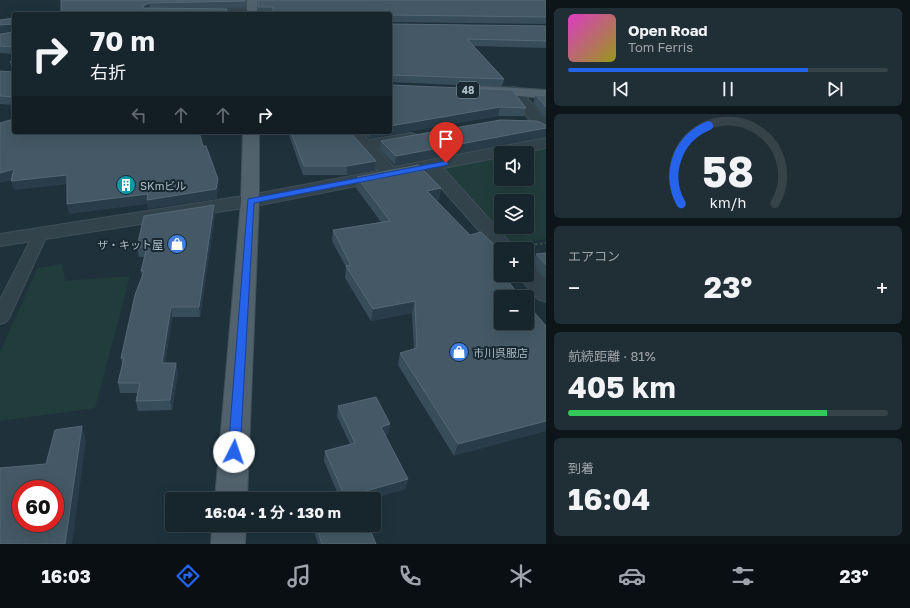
<!DOCTYPE html>
<html lang="ja">
<meta charset="utf-8">
<style>
body{margin:0;font-family:"Golos Text","Noto Sans JP",sans-serif;background:#202e35;color:#f1f3f6;height:100vh;display:flex;flex-direction:column;font-size:15px;white-space:nowrap}
*{box-sizing:border-box;margin:0}
p{font-size:13px;color:#9ea5aa}
.icon{flex:none;width:22px;height:22px;fill:none;stroke:currentColor;stroke-width:2;stroke-linecap:round;stroke-linejoin:round}
.map{position:relative;flex:1;overflow:hidden}
.panel{display:flex;flex-direction:column;gap:8px;padding:8px;background:#0d1519;width:364px}
.panel>*{flex:none}
.hud{position:absolute;left:12px;top:12px;width:380px;height:122px;border-radius:4px;box-shadow:0 4px 16px #0002,0 0 0 1px #364349;background:#17262d;color:#f1f3f6;overflow:hidden}
.buttons{position:absolute;left:494px;top:146px;display:grid;gap:8px}
.buttons a{display:grid;place-items:center;width:40px;height:40px;border-radius:4px;background:#17262d;box-shadow:0 4px 16px #0002,0 0 0 1px #364349;font-size:20px}
.speed{position:absolute;left:12px;top:480px;display:flex;gap:8px;font-size:20px;font-weight:700;text-align:center}
.speed>*{display:grid;place-content:center;width:52px;height:52px;border-radius:50%;background:#17262d;box-shadow:0 4px 16px #0002,0 0 0 1px #364349;line-height:1}
.speed .limit{border:6px solid #d22;background:#fff;color:#111}
.pin{position:absolute;display:grid;place-items:center;width:34px;height:34px;color:#fff;margin:-41px -17px;border-radius:50% 50% 50% 0;rotate:-45deg;box-shadow:0 0 4px #0007}
.pin .icon{rotate:45deg}
.me{position:absolute;width:44px;margin:-22px;rotate:4deg;stroke-linejoin:round;filter:drop-shadow(0 0 3px #0008)}
.turn{display:flex;align-items:center;gap:14px;height:84px;padding:0 12px;font-size:18px}
.turn .icon{width:52px;height:52px;stroke-width:2.5}
.turn b{display:block;font-size:28px;line-height:34px}
.lanes{display:flex;align-items:center;height:38px;padding:0 12px;background:#0003;justify-content:center;gap:20px;direction:ltr}
.lanes .off{opacity:.35}
.big{font-size:30px;font-weight:700;line-height:1.1}
.panel .widget{flex:1;display:flex;flex-direction:column;justify-content:center;gap:6px;min-width:0;padding:0 14px;border-radius:6px;background:#202e35}
.panel .dial{align-items:center;gap:0}
.dial svg{height:104px;overflow:visible;fill:none;stroke:#364349;stroke-width:7;stroke-linecap:round;text-anchor:middle}
.dial text{fill:#f1f3f6;stroke:none}
.song{display:flex;align-items:center;gap:12px}
.cover{width:48px;height:48px;border-radius:6px;background:linear-gradient(135deg,hsl(310 70% 55%),hsl(60 70% 35%))}
.played{height:4px;border-radius:2px;background:linear-gradient(90deg,#2563eb 75%,#364349 75%)}
.keys{display:flex;justify-content:space-around;direction:ltr}
.heat{display:flex;justify-content:space-between;align-items:center;font-size:22px;direction:ltr}
.charge{height:6px;border-radius:3px;background:linear-gradient(90deg,#34c759 81%,#364349 0)}
.trip{position:absolute;left:165px;top:492px;width:216px;height:40px;border-radius:4px;background:#17262d;box-shadow:0 4px 16px #0002,0 0 0 1px #364349;font-weight:700;line-height:40px;text-align:center}
.menu{display:flex;height:64px;justify-content:space-around;align-items:center;background:#090f12;color:#9ea5aa}
.menu .icon{width:28px;height:28px}
.menu .on{color:#2563eb}
.menu b{font-size:18px;color:#f1f3f6}
main{display:flex;flex:1;min-height:0}
.map>svg:first-child{display:block}
</style>
<main>
<div class="map">
<svg width="546" height="544" viewBox="0 0 546 544">
<rect width="100%" height="100%" fill="#1f323c"/>
<g fill="#213d3b" fill-rule="evenodd">
<path d="M546,148V239L513,244L442,168L501,157V179H527V153H522ZM501,201H527V227H501Z"/>
<path d="M62,264L65,281L130,276L95,408L0,421V352L38,268Z"/>
</g>
<g fill="none" stroke-linecap="round" stroke-linejoin="round">
<defs>
<path id="service" d="M41,229L46,230L48,233L9,318L6,322L0,324V300L34,233L36,230Z"/>
<g id="minor">
<path d="M252,9L256,10L257,12L256,14H145L150,11Z"/>
<path d="M514,87L519,88L546,121V133L534,126L507,91L509,88Z"/>
<path d="M344,132H361L369,140L411,133L417,135L419,138L417,141L377,149L394,167L546,138V148L520,153H501V157L443,168L516,249H501V254L499,253L427,172L250,207L0,246V234L250,195L378,171Z"/>
<path d="M527,266L535,268L546,280V302L538,299L517,275H527Z"/>
</g>
<g id="primary">
<rect x="247" y="0" width="10" height="14"/>
<path d="M483,86L546,90V98L478,93L476,90L478,87Z"/>
<path d="M243,132H259V201L247,499H215L241,201Z"/>
<path d="M212,525H246L245,544H211Z"/>
</g>
</defs>
<use href="#service" stroke="#404f58" stroke-width="2"/>
<use href="#minor" stroke="#404f58" stroke-width="2"/>
<use href="#primary" stroke="#404f58" stroke-width="2"/>
<path stroke="#3a5552" stroke-width="2" stroke-dasharray="2.5 2.5" stroke-linecap="butt" d="M530,245L546,243"/>
<use href="#service" fill="#33434c" fill-rule="evenodd"/>
<use href="#minor" fill="#33434c" fill-rule="evenodd"/>
<use href="#primary" fill="#51626d" fill-rule="evenodd"/>
</g>
<g fill="#374d59">
<path d="M61,0H246V8L61,12Z"/>
<path d="M257,0H546V24L391,22V24L546,26V48L474,46L504,79L502,87L390,82V14H258Z"/>
<path d="M14,18V54L0,53V34L13,32V31L0,32V20Z"/>
<path d="M14,59V105L0,104V71L13,72V70L12,69L10,62Z"/>
<path d="M390,85L526,108L524,116H498L370,138L363,132H390Z"/>
<path d="M536,95L546,96V119L533,103Z"/>
<path d="M546,125V137L395,165L380,150L381,141Z"/>
<path d="M288,132H350L376,161L375,170L347,175H303Z"/>
<path d="M357,177L441,188L439,199L436,200L501,323L454,456L398,365L400,353L414,349L412,313L371,321L345,278L346,267L332,241L333,230L381,222L356,188Z"/>
<path d="M215,214L200,317H172L165,363H176L178,373L172,410L138,411L136,401L138,393H120L118,383L122,364L121,358L142,276L141,271L144,257H139L137,247Z"/>
<path d="M546,253V279L533,264L536,254Z"/>
<path d="M338,406L390,424L388,434L385,435L408,479L405,489L370,499H340L324,461L325,451L350,444L337,416Z"/>
<path d="M313,525H368L376,544H318L313,528Z"/>
</g>
<g fill="#283d49">
<path d="M149,3L150,10L143,8V6Z"/>
<path d="M13,24L14,31L0,32V25Z"/>
<path d="M500,107L498,116L370,138V132H390V126Z"/>
<path d="M546,128V137L395,165L396,156Z"/>
<path d="M376,161L375,170L347,175V166Z"/>
<path d="M14,169L17,178L0,183V173Z"/>
<path d="M67,175L69,184L14,190L11,181Z"/>
<path d="M218,179V189L217,199L148,209L147,204L69,214L67,204Z"/>
<path d="M441,188L439,199L425,202L427,191Z"/>
<path d="M214,205L215,214L200,317L199,307Z"/>
<path d="M501,267V275L498,269Z"/>
<path d="M415,301L412,313L371,321L373,309Z"/>
<path d="M171,307L172,317L164,373L162,363Z"/>
<path d="M176,363L178,373L172,410L170,400Z"/>
<path d="M546,421V431L454,456L458,444Z"/>
<path d="M390,424L388,434L379,437L381,427Z"/>
<path d="M82,426L86,440L72,544H65Z"/>
<path d="M408,479L405,489L370,499H344L345,497Z"/>
</g>
<g fill="#445965" stroke="#546975" fill-rule="evenodd">
<path d="M61,0H245V1L149,3L143,6V8L227,9L226,14H55V13L61,12Z"/>
<path d="M258,0H546V17L390,15V14H281V12H273V7H258Z"/>
<path d="M390,17L391,24L546,26V41L467,39L504,79L391,75L390,84Z"/>
<path d="M14,18V47L0,46V34L13,32V24L0,25V20Z"/>
<path d="M14,59V97L0,96V71L13,72V63L10,62Z"/>
<path d="M390,85L512,90L526,108L500,107L390,126Z"/>
<path d="M536,95L546,96V107Z"/>
<path d="M14,119V132H199L203,146H206L218,179L216,189L147,200L148,194L67,204V175L11,181L14,169L0,173V123Z"/>
<path d="M500,120L537,121L546,125V128L396,156L381,141Z"/>
<path d="M291,132H350L376,161L347,166H304Z"/>
<path d="M418,165L441,188L427,191L470,235L481,232L501,251V267L498,269L501,272V275H503L521,297H501V323H527V304L546,326V421L458,444L400,353L417,348L415,301L373,309L346,266L351,265L333,230L390,221L357,177Z"/>
<path d="M214,205L199,307H171L162,363H176L170,400L136,401L140,383H118L124,358H121L135,295L144,271H141L147,247H137L144,216Z"/>
<path d="M546,253V265L536,254Z"/>
<path d="M376,397L390,424L381,427L408,479L345,497L325,451L355,443L338,406Z"/>
<path d="M82,426L65,544H0V468L46,464L55,430ZM21,489H55V523H21Z"/>
<path d="M316,525H368L376,544H322Z"/>
</g>
<path fill="#2563eb" stroke="#184099" d="M446,161L448,162V165L254,203L240,452L238,456L234,457L229,456L228,452L248,199Z"/>
<defs>
<symbol id="building-disc" viewBox="-11 -11 22 22"><circle r="9.5" fill="#0f9aa8" stroke="#192831"/><path d="M-4-6H4V6H1V3H-1V6H-4ZM-2.5-4.3h1.7v1.8h-1.7ZM.8-4.3h1.7v1.8H.8ZM-2.5-1h1.7V.8h-1.7ZM.8-1h1.7V.8H.8Z" fill="#fff"/></symbol>
<symbol id="shop-disc" viewBox="-11 -11 22 22"><circle r="9.5" fill="#3f7fe0" stroke="#192831"/><path d="M-5-2.5h2.3a2.7 3.5 0 0 1 5.4 0H5L5.5 6h-11ZM-1.5-2.5h3a1.5 2.3 0 0 0-3 0Z" fill="#fff"/></symbol>
</defs>
<g fill-rule="evenodd">
<use href="#building-disc" x="115" y="174" width="22" height="22"/>
<use href="#shop-disc" x="166" y="233" width="22" height="22"/>
<use href="#shop-disc" x="448" y="341" width="22" height="22"/>
</g>
<g text-anchor="middle" dominant-baseline="central" stroke-width="4" stroke-linejoin="round" paint-order="stroke">
<rect fill="#192831" stroke="#81919b" stroke-width="1" x="457" y="82" width="22" height="16" rx="3"/>
<g font-size="10" font-weight="bold" fill="#aebec8">
<text x="468" y="90">48</text>
</g>
<g font-size="11" fill="#aebec8" stroke="#192831" text-anchor="start">
<text x="140" y="185">SKmビル</text>
<text x="163" y="244" text-anchor="end">ザ・キット屋</text>
<text x="473" y="352">市川呉服店</text>
</g>
</g>
</svg>
<div class="buttons">
<a><svg class="icon" aria-label="sound" viewBox="0 0 24 24"><path d="M4 9h4l5-4v14l-5-4H4zM17 9q2 3 0 6"/></svg></a>
<a><svg class="icon" aria-label="layers" viewBox="0 0 24 24"><path d="M12 4l9 5-9 5-9-5zM3 14l9 5 9-5"/></svg></a>
<a>+</a>
<a>−</a>
</div>
<div class="speed"><div class="limit">60</div></div>
<div class="pin" style="left:446px;top:163px;background:#d93025"><svg class="icon" aria-label="arrive" viewBox="0 0 24 24"><path d="M6 21V4h12l-3 4 3 4H6"/></svg></div>
<svg class="me" style="left:234px;top:452px" viewBox="-20 -20 40 40"><circle r="19" fill="#fff"/><path d="M0-13L10 11 0 6-10 11z" fill="#2563eb"/></svg>
<div class="trip">16:04 · 1 分 · 130 m</div>
<div class="hud">
<div class="turn"><svg class="icon" aria-label="right" viewBox="0 0 24 24"><path d="M7 20v-9h11M14 6l5 5-5 5"/></svg><div><b>70 m</b>右折</div></div>
<div class="lanes"><svg class="icon off" aria-label="left" viewBox="0 0 24 24"><path d="M17 20v-9H6M10 6l-5 5 5 5"/></svg><svg class="icon off" aria-label="ahead" viewBox="0 0 24 24"><path d="M12 20V5M6 11l6-6 6 6"/></svg><svg class="icon off" aria-label="ahead" viewBox="0 0 24 24"><path d="M12 20V5M6 11l6-6 6 6"/></svg><svg class="icon" aria-label="right" viewBox="0 0 24 24"><path d="M7 20v-9h11M14 6l5 5-5 5"/></svg></div>
</div>
</div>
<section class="panel">
<div class="widget">
<div class="song"><i class="cover"></i><div><b>Open Road</b><p>Tom Ferris</p></div></div>
<div class="played"></div>
<div class="keys"><svg class="icon" aria-label="previous" viewBox="0 0 24 24"><path d="M18 5L8 12l10 7zM5 5v14"/></svg><svg class="icon" aria-label="pause" viewBox="0 0 24 24"><path d="M8 5v14M16 5v14"/></svg><svg class="icon" aria-label="next" viewBox="0 0 24 24"><path d="M6 5l10 7-10 7zM19 5v14"/></svg></div>
</div>
<div class="widget dial"><svg viewBox="0 0 100 80">
<path d="M14 69A42 42 0 1 1 86 69"/>
<path d="M14 69A42 42 0 0 1 35 9" stroke="#2563eb"/>
<text x="50" y="56" font-size="32" font-weight="700">58</text>
<text x="50" y="72" font-size="11">km/h</text>
</svg></div>
<div class="widget"><p>エアコン</p>
<div class="heat"><a>−</a><b class="big">23°</b><a>+</a></div>
</div>
<div class="widget"><p>航続距離 · 81%</p><b class="big">405 km</b><div class="charge"></div></div>
<div class="widget"><p>到着</p><b class="big">16:04</b></div>
</section>
</main>
<nav class="menu">
<b>16:03</b>
<svg class="icon on" aria-label="directions" viewBox="0 0 24 24"><path d="M12 3l9 9-9 9-9-9zM9 14v-3h6M13 9l2 2-2 2"/></svg>
<svg class="icon" aria-label="music" viewBox="0 0 24 24"><path d="M9 18V5l10-2v13"/><circle cx="6" cy="18" r="3"/><circle cx="16" cy="16" r="3"/></svg>
<svg class="icon" aria-label="phone" viewBox="0 0 24 24"><path d="M5 4h4l2 5-3 2q2 4 5 5l2-3 5 2v4C11 20 4 13 5 4z"/></svg>
<svg class="icon" aria-label="climate" viewBox="0 0 24 24"><path d="M12 3v18M4 7l16 10M4 17L20 7"/></svg>
<svg class="icon" aria-label="car" viewBox="0 0 24 24"><path d="M5 17H2v-5l4-1 3-4h7l3 4 3 1v5h-3M9 17h6M6 11h13"/><circle cx="7" cy="17" r="2"/><circle cx="17" cy="17" r="2"/></svg>
<svg class="icon" aria-label="filters" viewBox="0 0 24 24"><path d="M4 7h16M4 17h16"/><circle cx="9" cy="7" r="2"/><circle cx="15" cy="17" r="2"/></svg>
<b>23°</b>
</nav>
